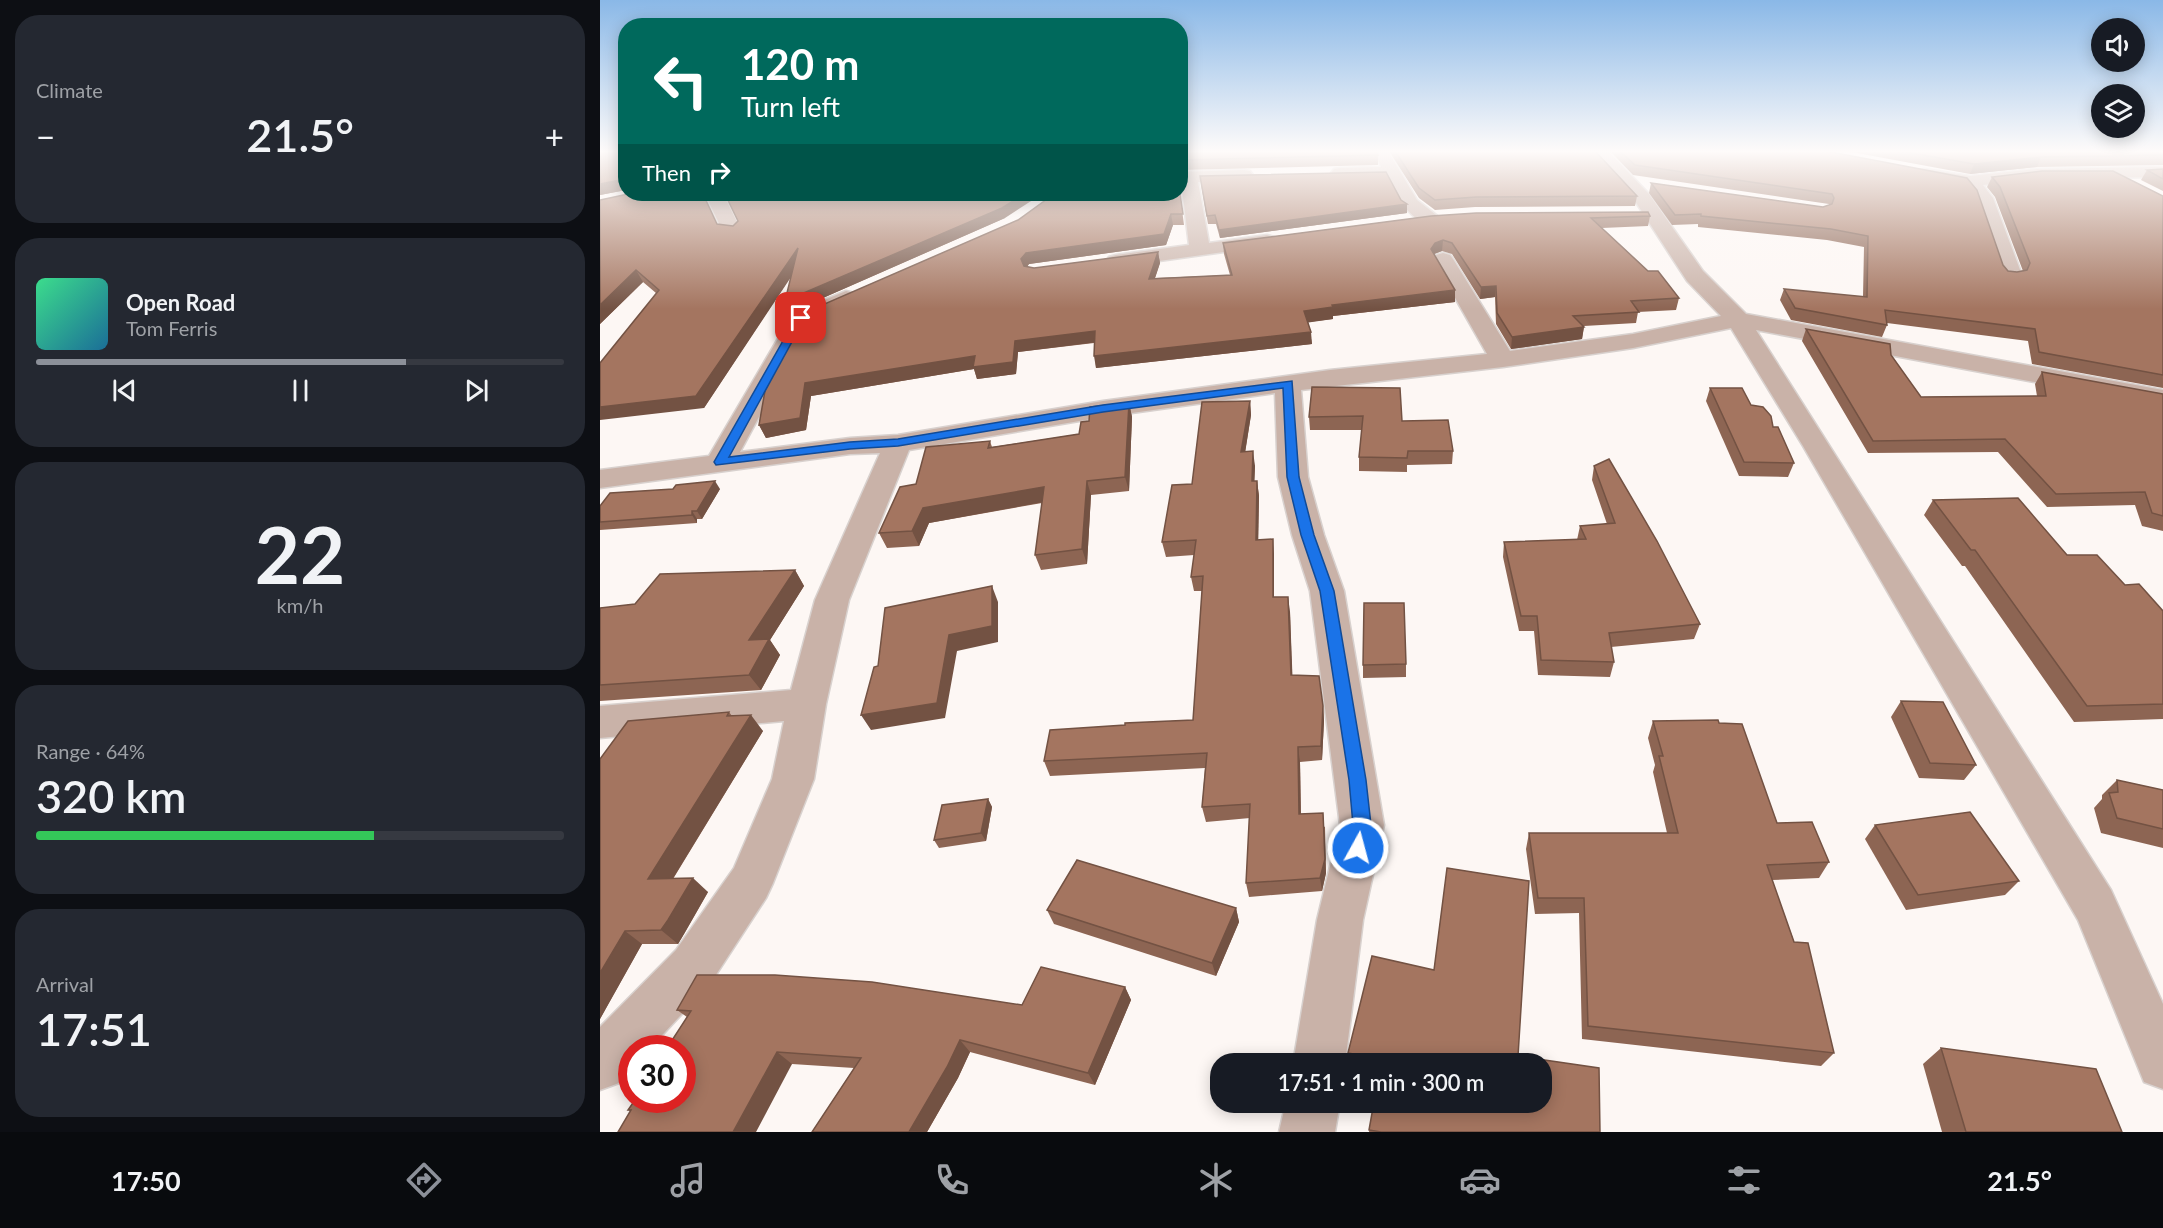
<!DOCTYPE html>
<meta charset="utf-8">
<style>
body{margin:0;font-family:Lato,sans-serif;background:#242831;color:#f1f3f6;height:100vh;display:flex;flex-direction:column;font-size:22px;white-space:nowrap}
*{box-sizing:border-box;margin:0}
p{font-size:20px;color:#9ea1a6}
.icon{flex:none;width:33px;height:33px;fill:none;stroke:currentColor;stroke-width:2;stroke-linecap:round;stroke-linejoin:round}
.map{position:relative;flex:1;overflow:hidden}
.drawer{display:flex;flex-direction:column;gap:15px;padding:15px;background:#0d0f14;width:600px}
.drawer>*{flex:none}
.top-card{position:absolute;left:18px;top:18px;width:570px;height:183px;border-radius:24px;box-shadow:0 3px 15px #0003;background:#00695c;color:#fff;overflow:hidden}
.tools{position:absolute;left:1491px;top:18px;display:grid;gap:12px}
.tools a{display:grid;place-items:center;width:54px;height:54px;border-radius:50%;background:#171b24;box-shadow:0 3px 15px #0003;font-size:30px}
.speed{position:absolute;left:18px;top:1035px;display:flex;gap:12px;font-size:30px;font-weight:700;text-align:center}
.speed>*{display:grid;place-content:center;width:78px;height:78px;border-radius:50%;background:#171b24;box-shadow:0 3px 15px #0003;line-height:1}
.speed .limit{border:9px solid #d22;background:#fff;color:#111}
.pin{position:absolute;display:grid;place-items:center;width:51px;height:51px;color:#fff;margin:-26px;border-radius:12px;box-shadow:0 3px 9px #0006}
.me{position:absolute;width:66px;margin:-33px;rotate:7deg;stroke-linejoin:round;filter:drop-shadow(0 0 4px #0008)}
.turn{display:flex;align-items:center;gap:21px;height:126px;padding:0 24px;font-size:27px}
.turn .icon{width:78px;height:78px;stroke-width:2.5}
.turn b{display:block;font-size:42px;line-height:51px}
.then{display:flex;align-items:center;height:57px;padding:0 24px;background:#0003;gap:12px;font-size:22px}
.big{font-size:45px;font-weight:600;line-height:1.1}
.drawer .tile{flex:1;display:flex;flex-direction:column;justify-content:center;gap:9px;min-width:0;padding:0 21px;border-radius:24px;background:#242831}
.drawer .dial{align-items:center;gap:0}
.dial b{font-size:78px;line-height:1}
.song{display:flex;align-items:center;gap:18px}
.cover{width:72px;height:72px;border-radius:9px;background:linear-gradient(135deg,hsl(150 70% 55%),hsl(200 70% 35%))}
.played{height:6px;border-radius:3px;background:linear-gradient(90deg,#8c9099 70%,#363941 70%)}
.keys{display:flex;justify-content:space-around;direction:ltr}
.heat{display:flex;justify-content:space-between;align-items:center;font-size:33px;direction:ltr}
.charge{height:9px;border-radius:4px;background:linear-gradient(90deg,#34c759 64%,#363941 0)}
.trip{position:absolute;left:610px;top:1053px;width:342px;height:60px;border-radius:24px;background:#171b24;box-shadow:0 3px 15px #0003;font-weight:600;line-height:60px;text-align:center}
.dock{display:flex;height:96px;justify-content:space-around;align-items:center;background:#090b0e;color:#9ea1a6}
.dock .icon{width:42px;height:42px}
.dock .selected{color:#8c9099}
.dock b{font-size:27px;color:#f1f3f6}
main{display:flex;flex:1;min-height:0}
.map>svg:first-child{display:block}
</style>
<main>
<section class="drawer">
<div class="tile"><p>Climate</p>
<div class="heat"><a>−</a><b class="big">21.5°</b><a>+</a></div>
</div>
<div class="tile">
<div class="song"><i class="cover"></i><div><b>Open Road</b><p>Tom Ferris</p></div></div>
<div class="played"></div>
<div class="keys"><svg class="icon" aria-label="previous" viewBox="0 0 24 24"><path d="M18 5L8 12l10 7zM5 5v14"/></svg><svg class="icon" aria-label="pause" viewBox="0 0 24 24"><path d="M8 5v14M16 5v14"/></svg><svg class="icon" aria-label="next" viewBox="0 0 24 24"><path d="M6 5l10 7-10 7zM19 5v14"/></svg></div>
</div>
<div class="tile dial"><b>22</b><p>km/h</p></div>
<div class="tile"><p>Range · 64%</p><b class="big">320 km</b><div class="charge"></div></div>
<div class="tile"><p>Arrival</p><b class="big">17:51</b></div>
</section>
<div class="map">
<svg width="1563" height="1132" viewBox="0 0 1563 1132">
<rect width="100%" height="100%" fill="#fdf7f4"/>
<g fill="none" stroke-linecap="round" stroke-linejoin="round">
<defs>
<g id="minor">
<path d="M774,151H788L817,200L840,218L837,222C812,228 796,195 787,177L740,178L734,177L731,173L734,169L740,168L781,167Z"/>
<path d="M992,151H1008L1049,194L1103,271L1146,314L1563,390V406L1156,330L1511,890L1563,1004V1089L1544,1082L1478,920L1203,446L1131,328L1033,348L903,367L701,390L708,477L724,535L744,591L784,825L763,920L745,1064H693L717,920L740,825L710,591L692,535L678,477L675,393L503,417L309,450L249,600L226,704L214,779L173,883L166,898L110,984L50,1048H32V1069L19,1083L0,1090V1027L76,950L134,868L172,779L184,721L0,738V706L191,690L215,600L280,453L250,454L0,488V470L109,456L193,313L246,291L254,293L257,298L254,303L210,322L140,452L250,438L298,435L503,401L730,370L887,354L833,259L836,255L843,253L850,255L853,259L910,351L1033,334L1121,316L1087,281L1035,201L996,160Z"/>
<path d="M1563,167V177L1437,179L1383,185L1393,198L1422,275L1419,280L1411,281L1403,280L1400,275L1375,199L1364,185L1324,179L1318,178L1315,174L1318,170L1324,169L1370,176L1437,169Z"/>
<path d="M644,170L650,171L653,175L650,179L598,182L609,243L667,235L674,237L677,241L674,245L516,267L509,265L506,261L509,257L516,255L589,245L580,172Z"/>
<path d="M105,194H123L141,230L138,234H124Z"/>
<path d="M686,1102H740L735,1132H679Z"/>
</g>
</defs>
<use href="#minor" stroke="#d8d1ce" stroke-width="3"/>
<use href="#minor" fill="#c9b2a8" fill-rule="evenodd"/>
</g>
<g fill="#8d6553">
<path d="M26,151V190L0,195Z"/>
<path d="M580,151L778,155V165L580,170Z"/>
<path d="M789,151H995L1037,196L1035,206L875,207L835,210L819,198Z"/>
<path d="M1010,151H1226L1403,265L1408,271L1417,272L1423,271L1395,197L1387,187L1392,177L1563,196V388L1432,364L1428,341L1287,323V325L1282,337L1191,320L1180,300L1184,289L1263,297L1264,247L1227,240L1098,227V224L1072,225L1049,193L1051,183L1223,207L1229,205V204L1033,175Z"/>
<path d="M1246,151H1563V165L1437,167L1370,174Z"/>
<path d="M1563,169V191L1541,180L1547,170Z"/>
<path d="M601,184L807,213L620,238L616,224H608Z"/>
<path d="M580,194L584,225H573L566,245L429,264L427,267L434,268L558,252L560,263L555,278L630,275L624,254L623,243L831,216H1050L1048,226L1002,228L1048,271L1079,298L1076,310L1038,312L1036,323L984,326L982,339L911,349L896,324L895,297L880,299L852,254L842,251L834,254L855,302L733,316V319L708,322L712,344L496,368L494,343L418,352L416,374L377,379L374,369L211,396L206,430L166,438L159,425L418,220Z"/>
<path d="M0,200L117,225L133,226L405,218L191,312V276L104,408L56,293L43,282L0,324Z"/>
<path d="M1206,329L1291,355L1321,397L1437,396L1435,384L1442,372L1563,394V531L1542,526L1535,505L1447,507L1398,452L1268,453L1202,341Z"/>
<path d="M712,387L802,421L853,451L852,464L807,465V472L759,471V457L762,430H710L709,417Z"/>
<path d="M1110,388L1151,405L1173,427L1194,463L1188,477L1139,476L1106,401Z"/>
<path d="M650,401L651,415L645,452L655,466L654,481H657L659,496L658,540L674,554V597L690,612L692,675L723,706L724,721L722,760L700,762L701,814L725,827L726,873L722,891L649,897L646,883L650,818L606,822L602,807L605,768L450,776L444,761L593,720L602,591H594L591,577L594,555L566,557L562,542L592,484Z"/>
<path d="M529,403L532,417L529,491L491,495L487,564L441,570L435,555L442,503L329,523L319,546L287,548L279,533L316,484L390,441L392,447L479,434L489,421Z"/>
<path d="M994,466L1100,624L1094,639L1011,647L1014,662L1010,677L938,675L934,631H919L903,557L904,542L977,540L980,526L1007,524L992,480Z"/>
<path d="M120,489L102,519H97V523L0,530V506Z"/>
<path d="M1333,500L1467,555L1525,585L1563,611V719L1474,722L1365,566H1362L1324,515Z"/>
<path d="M195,570L204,586L170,640L180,655L161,690L0,701V608L35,604Z"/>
<path d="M806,664V677L763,678V665Z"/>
<path d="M1301,701L1376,765L1364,780L1319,778L1291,717Z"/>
<path d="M129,712L132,716L163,731L73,879L108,892L84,934L78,944H42L0,1019V759Z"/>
<path d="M1053,721L1119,723L1177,823L1229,862L1219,878L1172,880L1234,1053L1221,1066L982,1039L979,913L935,914L926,849L929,833H1067L1053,772L1055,765L1048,738Z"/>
<path d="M1517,780L1563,790V848L1501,833L1494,808L1502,799V795Z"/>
<path d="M388,799L392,807L386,841L339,848L334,840Z"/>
<path d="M1275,825L1419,881L1405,895L1306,910L1265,839Z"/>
<path d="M847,868L929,881L918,1056L999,1068L1000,1132H769L774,1102H942V1064H749L748,1053L772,956L834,970Z"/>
<path d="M636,908L639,922L616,976L454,924L447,910Z"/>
<path d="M525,987L531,1000L495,1085L370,1052L358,1078L327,1132H212L254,1068L192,1064L31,1111L28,1110L87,1017L77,1010L422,1005Z"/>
<path d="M1341,1048L1522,1132H1342L1323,1064Z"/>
</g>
<g fill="#735243">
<path d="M1441,157L1437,167L1370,174L1374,164Z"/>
<path d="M20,180L26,190L0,195V184Z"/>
<path d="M424,194H442L405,218L191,312L185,301Z"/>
<path d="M807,204V213L620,238L619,230Z"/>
<path d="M571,214L573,225L566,245L429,264L424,270L421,259L426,253Z"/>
<path d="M843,240L842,251L834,254L831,249L835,243Z"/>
<path d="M198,248L203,259L104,408L0,420V407Z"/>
<path d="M558,252L560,263L551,290L549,279Z"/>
<path d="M36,270L43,282L0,324V305Z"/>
<path d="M896,286L895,297L880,299L881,287Z"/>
<path d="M855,290V302L733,316V319L705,323L704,311L732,305Z"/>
<path d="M984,327L982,339L911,349L912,337Z"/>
<path d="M495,331L498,342L418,352L416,374L377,379L374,369L211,396L206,430L166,438L159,425L205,383L415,341Z"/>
<path d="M711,332L712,344L496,368L494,356Z"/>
<path d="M650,401L651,415L643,466L641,452Z"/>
<path d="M529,403L532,417L529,491L525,477Z"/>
<path d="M653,451L655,466L654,496L652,481Z"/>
<path d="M115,481L120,489L102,519L97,511Z"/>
<path d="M487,481L491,495L487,564L482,549Z"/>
<path d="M657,481L659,496L658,555L656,540Z"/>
<path d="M444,487L449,501L329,523L319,546L312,531L323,508Z"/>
<path d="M92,511L97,519V523L92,515Z"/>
<path d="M673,539L674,554V612L673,597Z"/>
<path d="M195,570L204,586L170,640L180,655L161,690L149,675V640Z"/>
<path d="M392,586L398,602V642L357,651L345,718L271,730L261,715L349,635Z"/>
<path d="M688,597L690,612L693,690L691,675Z"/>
<path d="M723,706L724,721L722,760L721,746Z"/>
<path d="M151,715L163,731L64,893L48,879Z"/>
<path d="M698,747L700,762L701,829L699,814Z"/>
<path d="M388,799L392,807L386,841L381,833Z"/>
<path d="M723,813L726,873L722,891L720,878Z"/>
<path d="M93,878L108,892L84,934L78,944L61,930Z"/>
<path d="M636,908L639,922L616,976L612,963Z"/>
<path d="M25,931L42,944L0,1019V973Z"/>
<path d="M525,987L531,1000L495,1085L488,1073Z"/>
<path d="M360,1040L370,1052L358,1078L327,1132H309Z"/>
<path d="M177,1052L192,1064L156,1132H133Z"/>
</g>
<g fill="#a47560" stroke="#735243" stroke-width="1.5">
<path d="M0,151H26V180H20L0,184Z"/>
<path d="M580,151H776L778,155L580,160Z"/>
<path d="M795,151H995L1037,196L876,197L835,200L819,188Z"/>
<path d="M1020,151H1226L1367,178L1377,190L1403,265L1408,271L1417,272L1427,270L1430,263L1400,187L1392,177L1442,171H1513L1563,196V375L1439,352L1435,329L1285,310L1287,325L1195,308L1184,289L1267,297L1268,236L1231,229L1101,216V214L1075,215L1051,183L1223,207L1232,204L1234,198L1232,194L1035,165Z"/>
<path d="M1300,151H1563V155L1441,157L1374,164Z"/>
<path d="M1563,169V179L1547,170Z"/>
<path d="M786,172L801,200L807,204L619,230L615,215L607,216L600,176Z"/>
<path d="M28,194H103L117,224L133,226L138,221L125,194H424L402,208L185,301L198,248L96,396L0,407V363L59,290L36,270L0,305V200Z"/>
<path d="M454,194H580L583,214H571L564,234L426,253L421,259L424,266L434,268L558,252L549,279L632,275L623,243L831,216L876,213L1048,212L1050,216L991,218L1048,271H1058L1079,298L1031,301L1039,312L973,316L984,327L912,337L897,313L896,286L881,287L852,243L843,240L835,243L831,249L855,290L732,305L733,307L704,311L711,332L494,356L495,331L415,341L413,362L373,367L375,356L205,383L200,418L159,425L166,385L206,312L418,220Z"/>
<path d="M1206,329L1290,344L1291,355L1321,397L1446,396L1442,372L1563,394V516L1552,513L1545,492L1456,494L1405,439L1273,441Z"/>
<path d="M712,387L800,388L802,421L848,420L853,451H808L807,458L759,457L763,416L709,417Z"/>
<path d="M1110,388H1142L1151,405L1163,407L1171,416L1173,427H1178L1194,463L1144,462Z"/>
<path d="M650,401L641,452L653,451L652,481H657L656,540L673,539V597H688L691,675L719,676L723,706L721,746L698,747L699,814L723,813L725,859L720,878L646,883L650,804L602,807L607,753L444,761L450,730L525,725V723L593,720L603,576L591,577L596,540L562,542L572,485L592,484L602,402Z"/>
<path d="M529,403L525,477L487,481L482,549L435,555L444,487L323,508L312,531L279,533L300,487L316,484L326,447L390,441L388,448L479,434L481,422L489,421L490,407Z"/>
<path d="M1009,459L1057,541L1100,624L1009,633L1014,662L941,660L937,616H921L904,542L986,539L980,526L1015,523L994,466Z"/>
<path d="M115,481L97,511H92V515L0,522V506L10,493L73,489L76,485Z"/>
<path d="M1418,498L1467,555H1497L1525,585L1539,584L1563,611V704L1487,706L1375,550H1371L1333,500Z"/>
<path d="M195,570L149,640L169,639L149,675L0,685V608L35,604L60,574Z"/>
<path d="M392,586V626L349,635L337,703L261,715L274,667L278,666L285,608Z"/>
<path d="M764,603H804L806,664L763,665Z"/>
<path d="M1301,701L1343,702L1376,765L1330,763Z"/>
<path d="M129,712L127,716L151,715L48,879L93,878L68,920L61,930L25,931L0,973V759L28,721Z"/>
<path d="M1118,720L1119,723L1142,724L1177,823L1212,822L1229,862L1167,865L1194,942L1208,943L1234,1053L988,1026L984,898H938L929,833H1078L1059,756H1063L1053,721Z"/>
<path d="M1517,780L1563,790V829L1517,818L1509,793L1518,792Z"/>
<path d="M388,799L381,833L334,840L342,805Z"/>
<path d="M1370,812L1419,881L1318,895L1275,825Z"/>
<path d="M477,860L636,908L612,963L447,910Z"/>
<path d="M847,868L929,881L918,1056L999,1068L1000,1132H781L769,1130L774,1102H942V1064H780L781,1059L748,1053L772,956L834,970Z"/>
<path d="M441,967L525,987L488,1073L360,1040L347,1067L309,1132H212L261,1058L177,1052L133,1132H18L31,1110H28L35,1100H82V1048H67L91,1011L77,1010L97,975H175L272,982L422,1005Z"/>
<path d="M1341,1048L1496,1069L1522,1132H1366Z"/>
</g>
<linearGradient id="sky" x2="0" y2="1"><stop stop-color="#8ab8e7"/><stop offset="0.49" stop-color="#fefbfa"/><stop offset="1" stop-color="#fefbfa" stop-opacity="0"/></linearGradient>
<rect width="1563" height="309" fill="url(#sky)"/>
<path fill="#1a73e8" stroke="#114b97" stroke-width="1.5" d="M201,315L205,318L129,457L250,442L298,439L503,405L692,381L699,477L714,535L734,591L766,780L771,825L764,854L758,857L751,854L749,848L753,825L749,780L720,591L701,535L687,477L683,388L503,412L298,446L250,449L116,465L114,462L196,318Z"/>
</svg>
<div class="tools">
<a><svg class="icon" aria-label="sound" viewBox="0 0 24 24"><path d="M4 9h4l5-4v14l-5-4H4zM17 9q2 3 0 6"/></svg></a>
<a><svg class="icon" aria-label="layers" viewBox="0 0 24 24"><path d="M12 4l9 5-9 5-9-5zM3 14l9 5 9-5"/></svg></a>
</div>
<div class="speed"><div class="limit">30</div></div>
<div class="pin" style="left:201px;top:318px;background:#d93025"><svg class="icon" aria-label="arrive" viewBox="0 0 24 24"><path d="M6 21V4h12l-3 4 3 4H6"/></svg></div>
<svg class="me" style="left:758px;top:848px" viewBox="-20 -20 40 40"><circle r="17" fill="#1a73e8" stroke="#fff" stroke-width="3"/><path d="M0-11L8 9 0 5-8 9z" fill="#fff"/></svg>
<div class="trip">17:51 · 1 min · 300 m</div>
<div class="top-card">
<div class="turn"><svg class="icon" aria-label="left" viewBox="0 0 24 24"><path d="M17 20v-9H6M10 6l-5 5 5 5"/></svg><div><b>120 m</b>Turn left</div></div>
<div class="then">Then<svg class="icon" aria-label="right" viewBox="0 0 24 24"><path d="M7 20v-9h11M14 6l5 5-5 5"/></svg></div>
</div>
</div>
</main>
<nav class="dock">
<b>17:50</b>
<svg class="icon selected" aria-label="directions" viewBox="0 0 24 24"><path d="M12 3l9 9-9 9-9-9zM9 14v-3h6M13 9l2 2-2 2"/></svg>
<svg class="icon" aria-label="music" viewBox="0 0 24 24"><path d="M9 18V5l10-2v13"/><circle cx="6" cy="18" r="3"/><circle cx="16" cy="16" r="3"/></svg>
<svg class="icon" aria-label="phone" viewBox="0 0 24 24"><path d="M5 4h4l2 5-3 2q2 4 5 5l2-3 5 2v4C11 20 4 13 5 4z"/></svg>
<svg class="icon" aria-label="climate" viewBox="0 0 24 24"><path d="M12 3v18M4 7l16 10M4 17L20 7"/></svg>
<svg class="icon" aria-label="car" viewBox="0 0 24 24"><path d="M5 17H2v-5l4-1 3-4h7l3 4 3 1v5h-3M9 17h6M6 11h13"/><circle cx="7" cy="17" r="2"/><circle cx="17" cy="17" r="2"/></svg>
<svg class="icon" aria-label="filters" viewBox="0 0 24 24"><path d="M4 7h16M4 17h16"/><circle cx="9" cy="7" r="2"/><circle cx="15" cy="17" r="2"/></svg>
<b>21.5°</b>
</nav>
